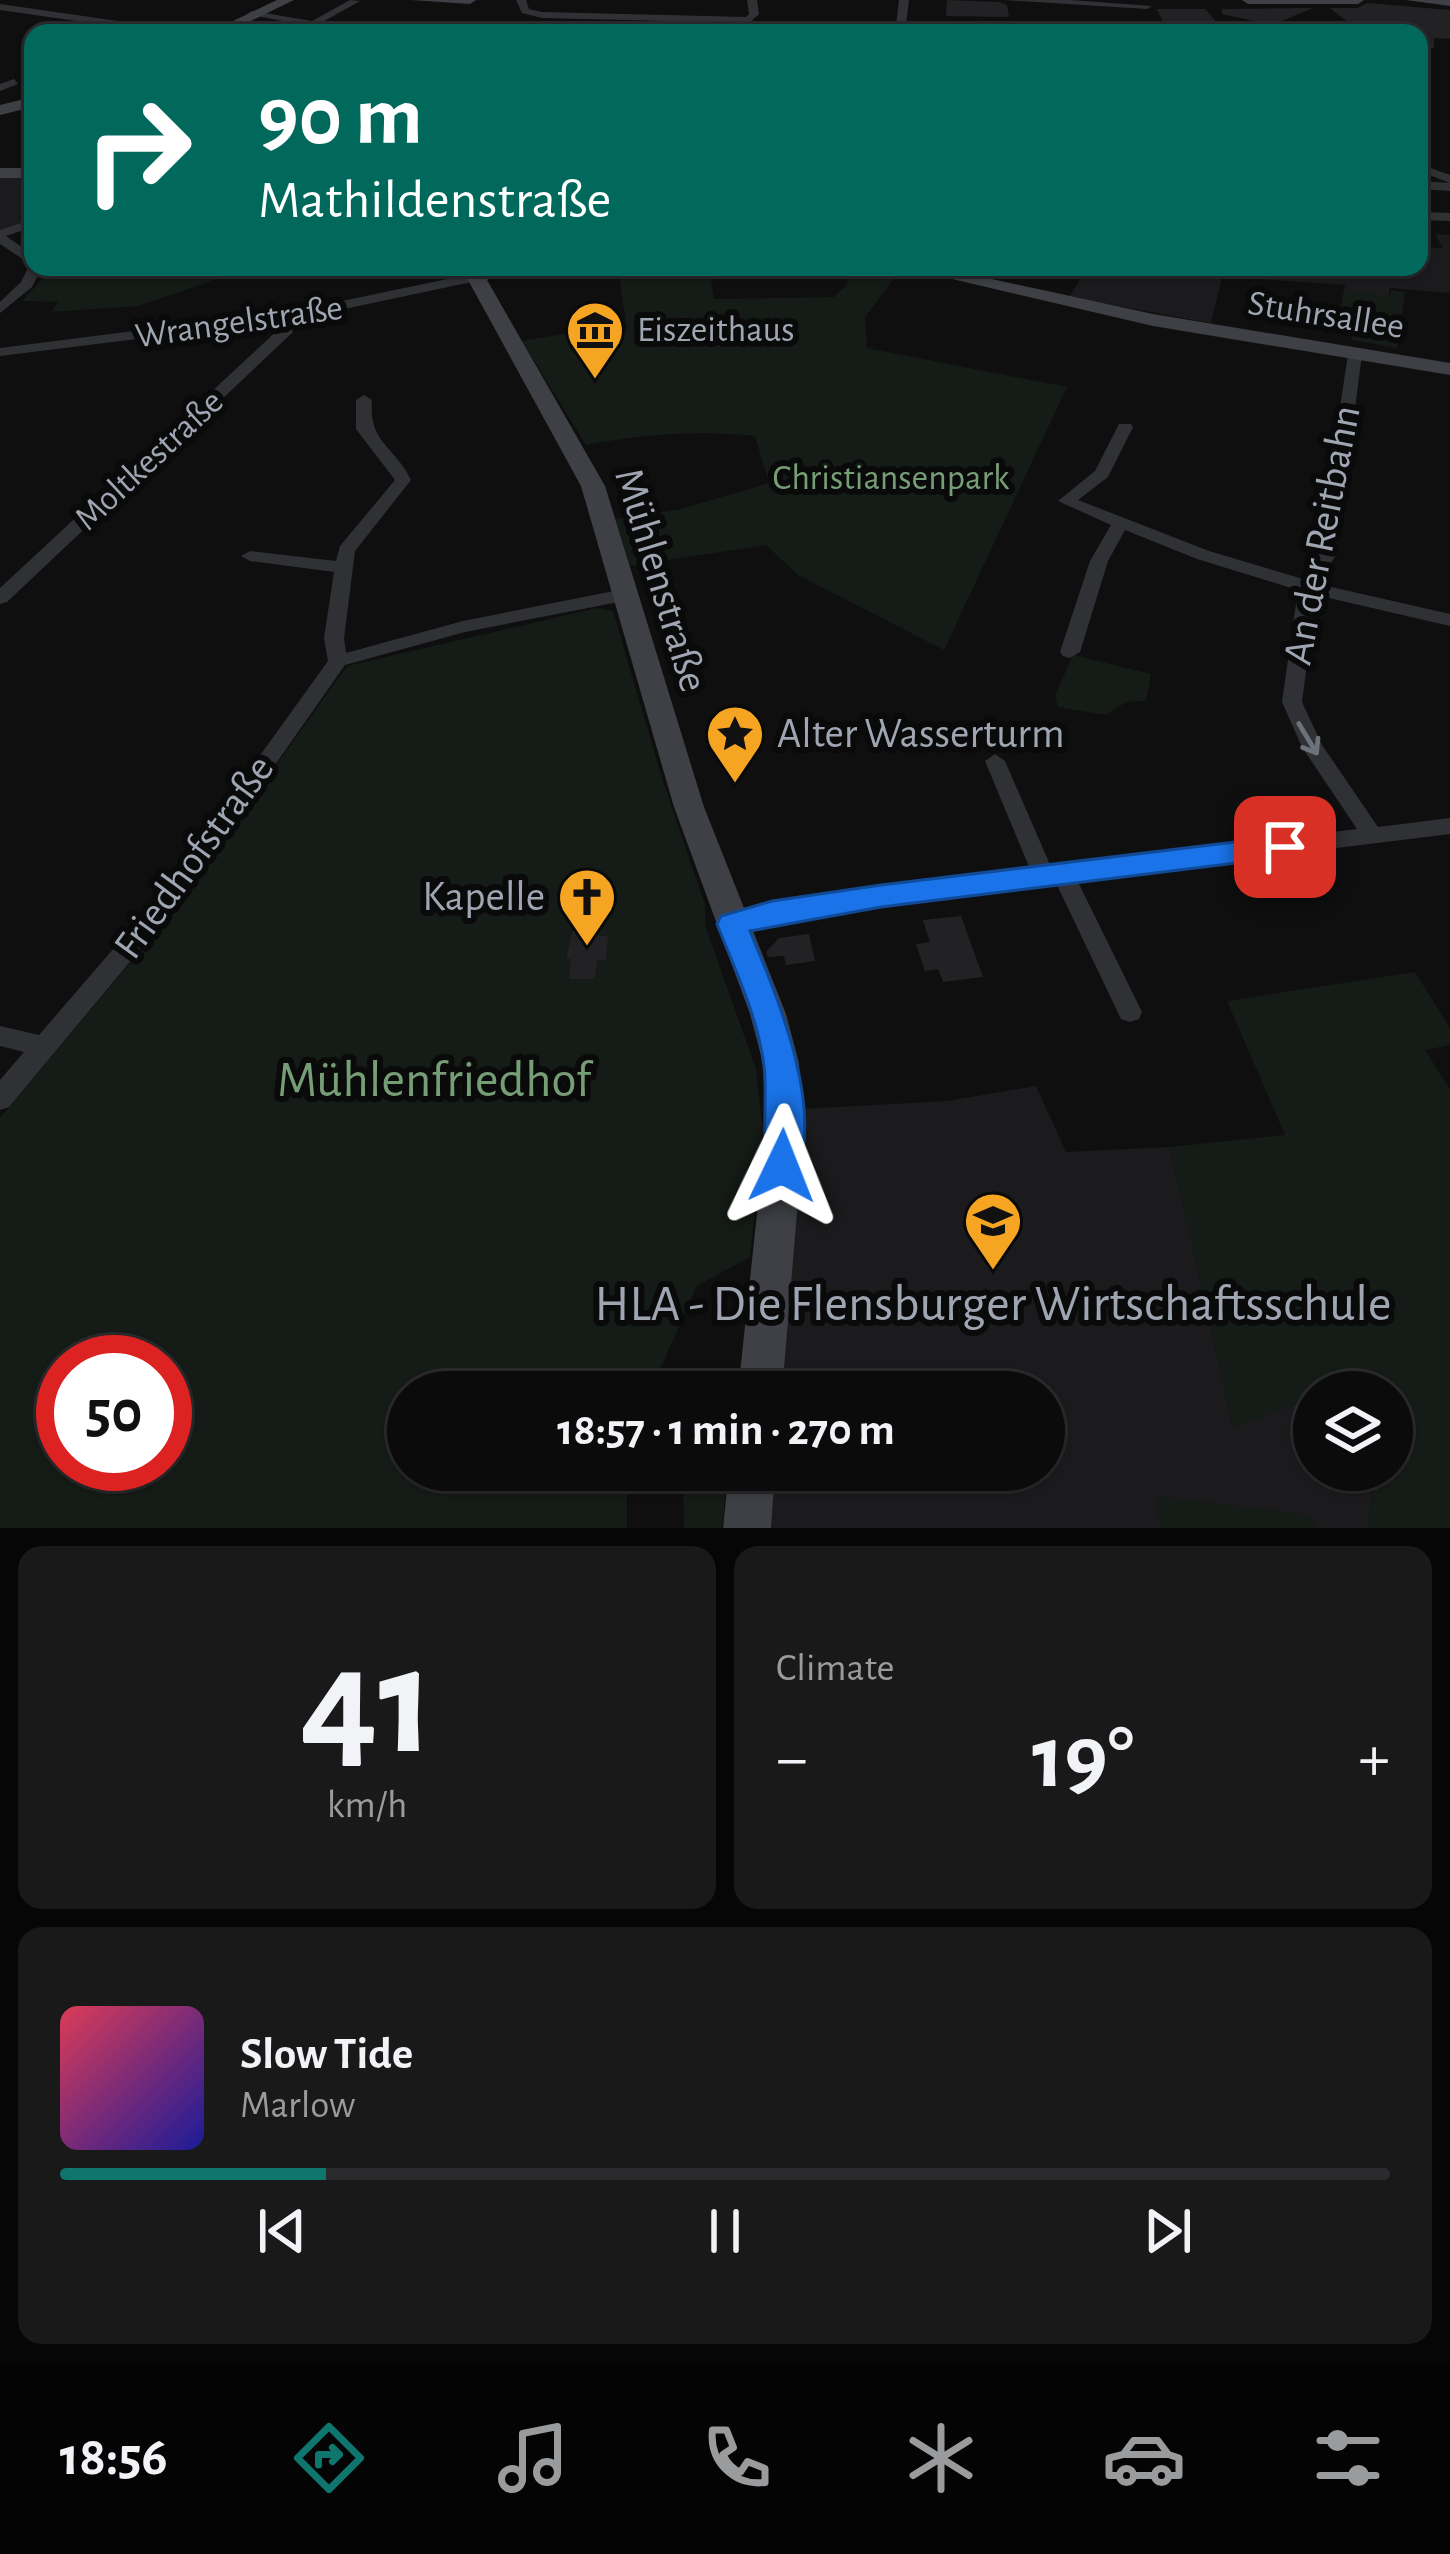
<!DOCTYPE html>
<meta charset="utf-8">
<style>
body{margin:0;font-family:"Alegreya Sans",sans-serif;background:#19191a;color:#f1f3f6;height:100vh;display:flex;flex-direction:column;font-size:45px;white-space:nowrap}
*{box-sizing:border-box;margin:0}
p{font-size:39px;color:#9a9b9d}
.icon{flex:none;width:66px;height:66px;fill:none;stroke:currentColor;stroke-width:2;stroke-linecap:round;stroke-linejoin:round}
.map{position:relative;height:1528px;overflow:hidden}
.sheet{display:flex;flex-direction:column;gap:18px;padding:18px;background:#060607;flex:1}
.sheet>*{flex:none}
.hud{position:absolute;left:24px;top:24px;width:1404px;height:252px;border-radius:24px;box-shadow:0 3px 9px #0004,0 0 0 3px #2b2b2d;background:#00695c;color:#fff;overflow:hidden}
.fabs{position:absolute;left:1293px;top:1371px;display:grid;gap:24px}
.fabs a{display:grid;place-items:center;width:120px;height:120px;border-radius:50%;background:#0b0b0c;box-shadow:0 3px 9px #0004,0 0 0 3px #2b2b2d;font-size:60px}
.speed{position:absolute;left:36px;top:1335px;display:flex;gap:24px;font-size:60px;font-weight:700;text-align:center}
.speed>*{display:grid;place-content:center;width:156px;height:156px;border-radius:50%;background:#0b0b0c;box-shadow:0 3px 9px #0004,0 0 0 3px #2b2b2d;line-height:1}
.speed .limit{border:18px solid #d22;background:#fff;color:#111}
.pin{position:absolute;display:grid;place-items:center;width:102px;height:102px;color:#fff;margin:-51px;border-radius:24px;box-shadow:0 6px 18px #0006}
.me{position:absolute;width:132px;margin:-66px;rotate:2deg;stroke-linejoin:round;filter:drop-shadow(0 0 9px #0008)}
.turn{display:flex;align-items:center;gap:42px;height:252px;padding:0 36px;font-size:54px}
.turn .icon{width:156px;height:156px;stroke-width:2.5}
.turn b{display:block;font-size:84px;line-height:102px}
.big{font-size:90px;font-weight:700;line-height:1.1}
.sheet .widget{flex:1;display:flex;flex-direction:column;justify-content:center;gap:18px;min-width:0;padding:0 42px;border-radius:24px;background:#19191a}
.sheet .dial{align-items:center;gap:0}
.dial b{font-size:156px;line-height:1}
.song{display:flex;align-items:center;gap:36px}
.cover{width:144px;height:144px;border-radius:18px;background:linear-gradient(135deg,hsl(350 70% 55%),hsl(240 70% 35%))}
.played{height:12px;border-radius:6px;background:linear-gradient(90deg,#0f766e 20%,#2b2b2d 20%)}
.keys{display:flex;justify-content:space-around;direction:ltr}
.heat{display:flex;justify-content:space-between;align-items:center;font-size:66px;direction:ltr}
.sheet .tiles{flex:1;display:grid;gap:18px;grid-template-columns:1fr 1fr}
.widget:last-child{grid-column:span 2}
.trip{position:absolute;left:387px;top:1371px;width:678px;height:120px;border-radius:60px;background:#0b0b0c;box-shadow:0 3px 9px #0004,0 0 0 3px #2b2b2d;font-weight:700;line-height:120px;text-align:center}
.tabs{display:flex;height:192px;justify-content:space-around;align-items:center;background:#040405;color:#9a9b9d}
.tabs .icon{width:84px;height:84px}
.tabs .current{color:#0f766e}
.tabs b{font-size:54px;color:#f1f3f6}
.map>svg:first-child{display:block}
</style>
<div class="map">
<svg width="1450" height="1528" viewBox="0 0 1450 1528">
<rect width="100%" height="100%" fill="#0f0f10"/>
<g fill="#1b1b1d">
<path d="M0,177H33V220L0,230Z"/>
<path d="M1435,234L1450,235V293L1390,288L1382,332L1338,324L1345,285L1230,277L1226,267H1419V248H1443Z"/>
<path d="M1076,267L1218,268L1221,282L1211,323L1069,297L1080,280Z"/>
<path d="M1036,1086L1066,1152L1170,1147L1233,1427L1314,1397V1470H1374L1369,1528H766L771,1470H1044V1392H778L801,1109L947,1101Z"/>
</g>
<g fill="#151b16" fill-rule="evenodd">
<path d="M47,267H252L138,306L51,312L58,302L22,301L48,273Z"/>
<path d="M618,267H709L714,299L834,297L847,285L849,267L898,273L865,317L867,348L1067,387L944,650L798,575L766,545L630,566L615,519L681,509L769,483L755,436C697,430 644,434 586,445L522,341L570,333L627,331Z"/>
<path d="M1346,289L1389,297L1391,290L1405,292L1397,348L1351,340L1353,330L1383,335L1385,327L1382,332L1338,324Z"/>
<path d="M597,608L613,611L661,775L705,905V925L756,1069L763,1131L750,1257L697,1286L650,1392H408V1470H627V1528H0V1118L161,926L347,666ZM63,1362H165V1464H63Z"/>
<path d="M1073,655L1151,674L1146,701L1126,702L1106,715L1058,707L1055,696Z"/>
<path d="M1415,972L1450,1028V1045L1425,1050L1450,1089V1528H1369L1374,1470H1392V1392H1344L1341,1387L1314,1392V1397L1233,1428L1170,1147L1285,1135L1227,1001Z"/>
<path d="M683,1470H728L722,1528H684Z"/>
<path d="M1157,1496L1312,1515L1315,1528H1160Z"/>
</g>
<g fill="#222224">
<path d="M947,0L999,2L1007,5L1009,17L946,16Z"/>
<path d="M1367,3L1450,10V39L1434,38V48H1419V33H1361L1330,8H1358Z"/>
<path d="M1313,8L1272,25L1222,14V9Z"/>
<path d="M1157,9H1205L1226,33L1166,29Z"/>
<path d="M961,916L983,977L943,982L938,969L925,971L916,944L930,942L923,920Z"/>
<path d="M576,917H601L599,936H608L606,960H597L595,979H569L571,959H566Z"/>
<path d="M809,934L815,961L786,965L784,956L768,957L766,952L779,938Z"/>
</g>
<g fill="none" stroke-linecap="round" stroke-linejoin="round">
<g fill="#303135" fill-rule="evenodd">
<path d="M350,0L360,1L303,33H291L303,25L247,14L252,11L312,21Z"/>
<path d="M516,0H526L529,9L542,12L746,17L749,14L747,0H757L759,14L749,23L542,18L522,13Z"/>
<path d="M899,0H909L905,33H895Z"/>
<path d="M1003,0H1071L1152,6L1147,9Z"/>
<path d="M0,4L180,30L185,33H160L0,10Z"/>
<path d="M14,79L18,84L0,91V84Z"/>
<path d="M1419,164L1450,175V183L1419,171Z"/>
<path d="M1419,181L1450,183V191L1419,189Z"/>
<path d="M1419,212L1450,213V221L1419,220Z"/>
<path d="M33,219V227L6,236L33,255V267H42L32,287L0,313V302L21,282L30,264L0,244V230Z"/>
<path d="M476,273L481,274V280L297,319L292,333L7,602L0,604V588L280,328L283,321L0,356V348L299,310Z"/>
<path d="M1355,350L1362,354L1336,555L1318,584L1450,614V626L1316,595L1302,702L1322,745L1378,827L1450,818V834L1077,880L1142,1012L1139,1019L1130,1022L1121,1019L1056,883C969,894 883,904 796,918C775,922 744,936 724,930L720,924L724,918L773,904L1030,869L985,761L995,754L1005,761L1051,867L1357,829L1302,747L1282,702L1298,590L1197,559L1125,530L1108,561L1080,652L1070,658L1063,656L1060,652L1090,561L1111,525L1058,501L1095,471L1119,424H1131L1133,427L1108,477L1078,500L1209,551L1303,579L1318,555L1348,354Z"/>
<path d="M364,395L372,400C368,443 395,446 411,480L355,551L344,638L346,653L463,621L624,589L633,595L624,601L465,632L345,665L174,909L9,1107L0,1110V1080L24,1052L0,1046V1026L39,1035L158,897L328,661L324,638L334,572L250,561L241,556L250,551L336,561L340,546L395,480L356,429V400Z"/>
</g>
<g fill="#3e4045" fill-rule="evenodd">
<path d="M277,0H294L226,33H208Z"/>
<path d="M411,0H476L470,4Z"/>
<path d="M1242,0H1364L1358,4H1248Z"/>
<path d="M1406,0H1450V6Z"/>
<path d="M33,97V107L0,115V105Z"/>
<rect x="0" y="168" width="33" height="10"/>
<path d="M452,267H520L487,280L605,486L704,807L786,1014L799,1063L804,1129L782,1392H738L766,1129L763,1063L750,1014L674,807L581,486L468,280Z"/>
<path d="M901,267H936L1153,314L1450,363V375L1153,326Z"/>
<path d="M729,1470H775L771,1528H723Z"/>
</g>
</g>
<defs><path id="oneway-shaft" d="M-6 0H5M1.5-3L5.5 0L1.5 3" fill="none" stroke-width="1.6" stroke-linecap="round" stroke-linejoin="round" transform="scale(3)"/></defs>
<use stroke="#6d717a" href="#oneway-shaft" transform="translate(1308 739) rotate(59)"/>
<path fill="#1a73e8" stroke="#114b97" stroke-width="3" d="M1285,836L1299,847L1285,857L881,907L750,931C776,994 826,1110 795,1177L782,1181L770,1177C760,1156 768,1094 764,1066C758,1017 735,970 717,924L721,916L772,901L881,885Z"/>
<defs>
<symbol id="museum-pin" viewBox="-11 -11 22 30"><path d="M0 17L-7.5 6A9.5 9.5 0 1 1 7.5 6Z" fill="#f5a522" stroke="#0a0a0b"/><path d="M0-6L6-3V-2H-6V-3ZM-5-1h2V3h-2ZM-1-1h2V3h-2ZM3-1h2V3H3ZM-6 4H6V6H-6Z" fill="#111"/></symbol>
<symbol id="sight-pin" viewBox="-11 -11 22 30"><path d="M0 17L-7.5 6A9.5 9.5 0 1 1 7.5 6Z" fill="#f5a522" stroke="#0a0a0b"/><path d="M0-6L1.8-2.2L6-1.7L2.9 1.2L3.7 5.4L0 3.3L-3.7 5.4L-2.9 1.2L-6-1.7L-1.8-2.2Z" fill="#111"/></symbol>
<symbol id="church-pin" viewBox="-11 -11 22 30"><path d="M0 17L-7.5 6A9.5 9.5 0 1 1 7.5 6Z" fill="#f5a522" stroke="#0a0a0b"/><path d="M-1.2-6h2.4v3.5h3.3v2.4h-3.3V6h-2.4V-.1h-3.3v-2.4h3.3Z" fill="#111"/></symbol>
<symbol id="school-pin" viewBox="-11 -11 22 30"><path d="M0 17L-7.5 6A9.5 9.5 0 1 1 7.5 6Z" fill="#f5a522" stroke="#0a0a0b"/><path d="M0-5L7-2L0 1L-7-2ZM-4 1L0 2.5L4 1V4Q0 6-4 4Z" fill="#111"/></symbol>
</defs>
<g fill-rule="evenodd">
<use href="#museum-pin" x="562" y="297" width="66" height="90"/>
<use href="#sight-pin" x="702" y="701" width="66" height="90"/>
<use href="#church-pin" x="554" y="864" width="66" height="90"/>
<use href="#school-pin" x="960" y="1188" width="66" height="90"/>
</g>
<g text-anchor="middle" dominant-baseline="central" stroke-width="12" stroke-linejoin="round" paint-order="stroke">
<g font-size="36" fill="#9fa6b2" stroke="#0a0a0b">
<text transform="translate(1326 315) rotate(9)">Stuhrsallee</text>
<text transform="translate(239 322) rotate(-8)">Wrangelstraße</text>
<text transform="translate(149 460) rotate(-43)">Moltkestraße</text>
</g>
<g font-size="36" fill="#9fa6b2" stroke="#0a0a0b" text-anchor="start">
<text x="637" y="330">Eiszeithaus</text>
</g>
<g font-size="36" fill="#769e76" stroke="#0a0a0b">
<text x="891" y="478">Christiansenpark</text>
</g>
<g font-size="42" fill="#9fa6b2" stroke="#0a0a0b">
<text transform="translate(1322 535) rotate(-79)">An der Reitbahn</text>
<text transform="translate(661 580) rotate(73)">Mühlenstraße</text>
<text transform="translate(194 857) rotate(-54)">Friedhofstraße</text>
</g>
<g font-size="42" fill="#9fa6b2" stroke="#0a0a0b" text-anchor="start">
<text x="777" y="734">Alter Wasserturm</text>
<text x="545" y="897" text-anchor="end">Kapelle</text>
</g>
<g font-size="51" fill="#769e76" stroke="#0a0a0b">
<text x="434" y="1080">Mühlenfriedhof</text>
</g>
<g font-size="51" fill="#9fa6b2" stroke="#0a0a0b">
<text x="993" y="1304">HLA - Die Flensburger Wirtschaftsschule</text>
</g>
</g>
</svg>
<div class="fabs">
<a><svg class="icon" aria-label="layers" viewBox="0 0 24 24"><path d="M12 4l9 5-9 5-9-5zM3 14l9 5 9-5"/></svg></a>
</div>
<div class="speed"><div class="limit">50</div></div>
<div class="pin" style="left:1285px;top:847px;background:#d93025"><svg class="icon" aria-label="arrive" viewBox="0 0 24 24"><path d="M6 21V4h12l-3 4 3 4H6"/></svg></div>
<svg class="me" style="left:782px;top:1166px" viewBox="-20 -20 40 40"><path d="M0-17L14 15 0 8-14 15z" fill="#1a73e8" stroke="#fff" stroke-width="4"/></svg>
<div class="trip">18:57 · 1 min · 270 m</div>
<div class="hud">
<div class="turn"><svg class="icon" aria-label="right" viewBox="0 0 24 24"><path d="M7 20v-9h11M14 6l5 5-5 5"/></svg><div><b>90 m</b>Mathildenstraße</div></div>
</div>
</div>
<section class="sheet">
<div class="tiles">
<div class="widget dial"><b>41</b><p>km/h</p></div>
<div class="widget"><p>Climate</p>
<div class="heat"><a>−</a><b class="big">19°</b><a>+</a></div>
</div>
<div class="widget">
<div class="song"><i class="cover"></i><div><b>Slow Tide</b><p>Marlow</p></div></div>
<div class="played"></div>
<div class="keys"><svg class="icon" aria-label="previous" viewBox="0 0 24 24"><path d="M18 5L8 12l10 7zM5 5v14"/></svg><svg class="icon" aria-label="pause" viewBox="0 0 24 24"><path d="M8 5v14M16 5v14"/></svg><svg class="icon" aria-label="next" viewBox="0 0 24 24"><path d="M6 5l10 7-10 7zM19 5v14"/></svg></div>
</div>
</div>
</section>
<nav class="tabs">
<b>18:56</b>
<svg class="icon current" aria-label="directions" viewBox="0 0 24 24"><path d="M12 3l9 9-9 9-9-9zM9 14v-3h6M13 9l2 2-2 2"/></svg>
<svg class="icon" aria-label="music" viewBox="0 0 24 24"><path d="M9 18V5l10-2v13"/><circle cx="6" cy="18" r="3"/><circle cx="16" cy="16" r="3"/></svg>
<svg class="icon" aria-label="phone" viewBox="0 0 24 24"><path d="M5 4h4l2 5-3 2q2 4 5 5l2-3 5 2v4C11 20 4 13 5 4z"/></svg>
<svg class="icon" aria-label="climate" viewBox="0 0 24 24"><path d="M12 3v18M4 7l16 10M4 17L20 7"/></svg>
<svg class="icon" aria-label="car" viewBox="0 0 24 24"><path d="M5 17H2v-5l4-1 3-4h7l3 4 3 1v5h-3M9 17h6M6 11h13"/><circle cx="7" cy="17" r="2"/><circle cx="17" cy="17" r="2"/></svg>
<svg class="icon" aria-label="filters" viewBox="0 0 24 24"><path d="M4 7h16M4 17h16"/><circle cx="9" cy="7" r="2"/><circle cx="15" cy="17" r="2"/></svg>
</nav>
